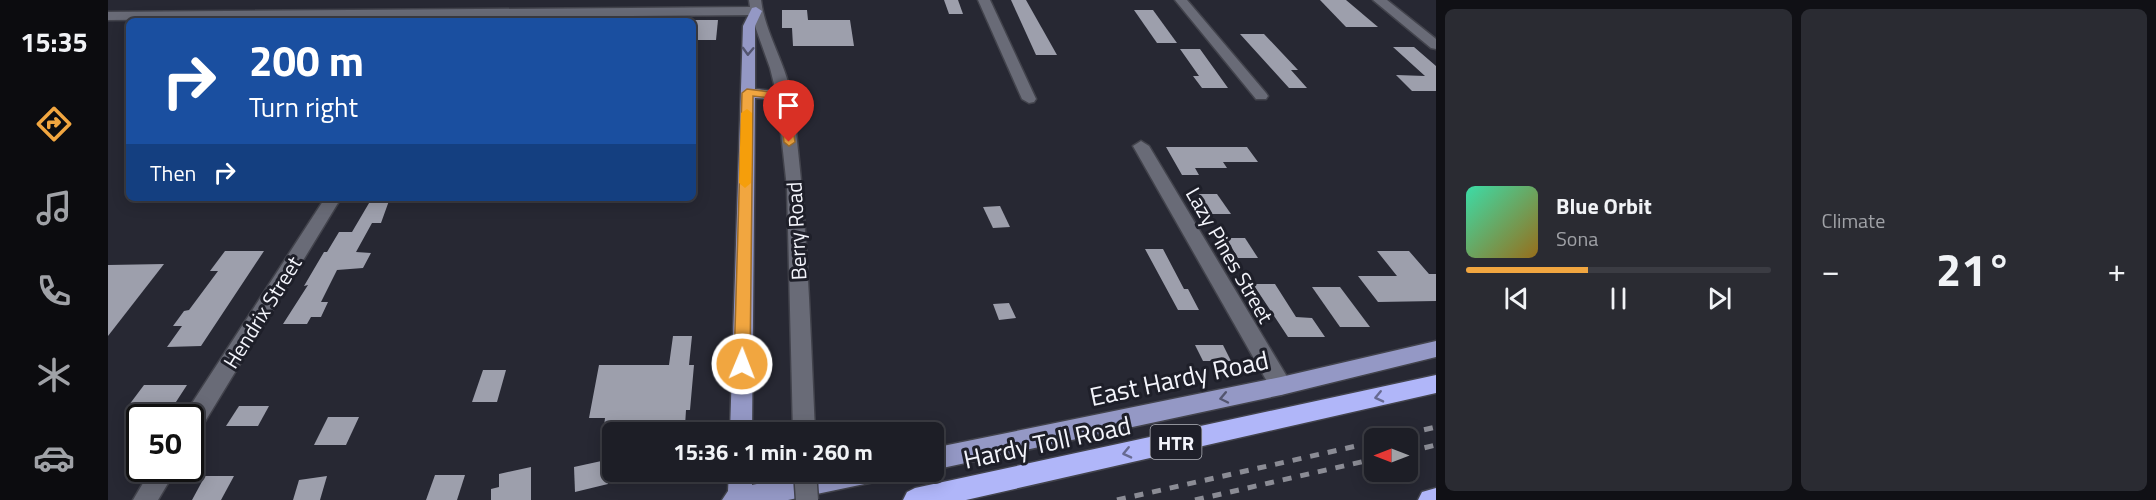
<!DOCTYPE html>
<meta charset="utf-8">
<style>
body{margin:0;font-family:"Titillium Web",sans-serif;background:#2a2b32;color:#f1f3f6;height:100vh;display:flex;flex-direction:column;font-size:22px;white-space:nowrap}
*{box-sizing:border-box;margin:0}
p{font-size:20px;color:#a0a2a7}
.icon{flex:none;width:33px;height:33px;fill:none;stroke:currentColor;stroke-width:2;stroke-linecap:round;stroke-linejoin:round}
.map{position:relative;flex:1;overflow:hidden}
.details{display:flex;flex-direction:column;gap:9px;padding:9px;background:#101015;width:720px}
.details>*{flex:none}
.banner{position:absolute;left:18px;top:18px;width:570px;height:183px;border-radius:9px;box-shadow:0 3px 15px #0003,0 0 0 2px #3b3c43;background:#1a4fa0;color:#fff;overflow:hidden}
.needle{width:39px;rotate:270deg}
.fabs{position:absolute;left:1256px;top:428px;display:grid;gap:12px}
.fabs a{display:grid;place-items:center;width:54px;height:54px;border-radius:9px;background:#1d1e26;box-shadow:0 3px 15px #0003,0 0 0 2px #3b3c43;font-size:30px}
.speed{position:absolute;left:18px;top:404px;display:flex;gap:12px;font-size:30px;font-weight:700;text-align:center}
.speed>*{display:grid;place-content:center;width:78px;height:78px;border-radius:50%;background:#1d1e26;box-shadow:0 3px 15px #0003,0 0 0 2px #3b3c43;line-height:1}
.speed .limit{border:3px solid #111;border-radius:9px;background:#fff;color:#111}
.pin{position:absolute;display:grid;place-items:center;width:51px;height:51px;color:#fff;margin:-62px -26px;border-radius:50% 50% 50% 0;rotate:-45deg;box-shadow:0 0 6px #0007}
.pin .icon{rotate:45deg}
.me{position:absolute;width:66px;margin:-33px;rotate:1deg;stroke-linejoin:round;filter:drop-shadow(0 0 4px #0008)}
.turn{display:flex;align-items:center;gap:21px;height:126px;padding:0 24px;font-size:27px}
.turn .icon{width:78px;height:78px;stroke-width:2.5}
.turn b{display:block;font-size:42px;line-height:51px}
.then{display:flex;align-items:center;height:57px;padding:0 24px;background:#0003;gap:12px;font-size:22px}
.big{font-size:45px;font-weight:700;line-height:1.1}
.details .widget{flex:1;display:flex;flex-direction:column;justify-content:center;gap:9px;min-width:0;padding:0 21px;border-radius:9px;background:#2a2b32}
.song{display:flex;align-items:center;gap:18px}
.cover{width:72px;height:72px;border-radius:9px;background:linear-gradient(135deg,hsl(160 70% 55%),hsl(40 70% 35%))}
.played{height:6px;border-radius:3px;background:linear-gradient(90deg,#f1a640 40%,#3b3c43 40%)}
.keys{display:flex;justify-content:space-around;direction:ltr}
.heat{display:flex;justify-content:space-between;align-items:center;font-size:33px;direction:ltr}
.details .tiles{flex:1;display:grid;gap:9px;grid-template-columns:repeat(2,1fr)}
.trip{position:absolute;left:494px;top:422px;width:342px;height:60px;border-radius:9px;background:#1d1e26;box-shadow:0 3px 15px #0003,0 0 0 2px #3b3c43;font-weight:700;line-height:60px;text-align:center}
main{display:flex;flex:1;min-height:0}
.tab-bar{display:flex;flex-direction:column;width:108px;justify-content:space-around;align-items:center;background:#0c0c0f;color:#a0a2a7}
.tab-bar .icon{width:42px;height:42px}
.tab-bar .on{color:#f1a640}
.tab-bar b{font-size:27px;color:#f1f3f6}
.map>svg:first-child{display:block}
</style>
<main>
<nav class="tab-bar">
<b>15:35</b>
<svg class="icon on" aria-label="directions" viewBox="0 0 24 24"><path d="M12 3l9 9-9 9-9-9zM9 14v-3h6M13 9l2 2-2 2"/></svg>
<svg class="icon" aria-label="music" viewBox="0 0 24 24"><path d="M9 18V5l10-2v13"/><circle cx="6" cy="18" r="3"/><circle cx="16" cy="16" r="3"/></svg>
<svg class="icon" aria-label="phone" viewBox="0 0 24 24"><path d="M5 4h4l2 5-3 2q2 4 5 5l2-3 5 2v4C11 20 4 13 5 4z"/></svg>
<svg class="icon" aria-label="climate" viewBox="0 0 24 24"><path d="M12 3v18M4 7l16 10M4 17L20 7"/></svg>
<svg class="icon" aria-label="car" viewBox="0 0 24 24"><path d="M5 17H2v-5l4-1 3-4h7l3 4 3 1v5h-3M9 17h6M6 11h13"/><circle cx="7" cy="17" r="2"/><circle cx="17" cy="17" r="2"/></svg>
</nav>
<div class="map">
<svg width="1328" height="500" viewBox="0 0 1328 500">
<rect width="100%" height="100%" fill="#272833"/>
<g fill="#9d9fac">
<path d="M836,0H850L855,14H841Z"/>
<path d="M903,0H918L949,55H928Z"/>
<path d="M1212,0H1238L1270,27H1238Z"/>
<path d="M674,10H699L700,20H742L746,46H685L684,28H674Z"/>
<path d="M1026,10H1045L1069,43H1049Z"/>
<path d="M585,20H610L608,40H585Z"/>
<path d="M1132,34H1156L1190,70H1183L1199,88H1181Z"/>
<path d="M1285,47H1306L1328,66V91H1304L1288,75L1317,76Z"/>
<path d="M1072,49H1092L1120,88H1094L1085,76H1091Z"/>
<path d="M1058,147H1139L1150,162H1115L1119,168H1087L1091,175H1074Z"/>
<path d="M1091,194H1109L1123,214H1103Z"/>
<path d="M264,198H282L273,223H264L248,252L263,253L255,268L229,270L213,302H220L213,317H203L199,324H175L200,285L196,286L216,252H219L231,232H244Z"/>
<path d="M892,206L902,227L885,228L875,207Z"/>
<path d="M1118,238H1137L1150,258H1130Z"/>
<path d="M1037,249H1055L1076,289H1080L1091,310H1070Z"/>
<path d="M117,251H156L93,346L59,347L74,326H65L76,311L81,310L110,271H102Z"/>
<path d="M1269,251H1301L1321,274H1328V301L1270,302L1250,276H1289Z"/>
<path d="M56,264L0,336V265Z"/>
<path d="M1145,284H1167L1188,317L1204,318L1217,337H1180Z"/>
<path d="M1204,287H1232L1262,327H1232Z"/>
<path d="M901,303L908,318L891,320L885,304Z"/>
<path d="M565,336H584L581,365H586L582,410H578L577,426H496L497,418H481L491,365H561Z"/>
<path d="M1087,345H1115L1123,361H1095Z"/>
<path d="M375,370H398L389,402H364Z"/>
<path d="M36,385H79L66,405H53L44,417H20L28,405H21Z"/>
<path d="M131,406H161L150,426H118Z"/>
<path d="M220,417H251L238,445H206Z"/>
<path d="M498,460L500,484L467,492L466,467Z"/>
<path d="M423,467V500H383V489L391,487V474Z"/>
<path d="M327,475H357L349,500H318Z"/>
<path d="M97,476H126L113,500H84Z"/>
<path d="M219,476L212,500H185L191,480Z"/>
</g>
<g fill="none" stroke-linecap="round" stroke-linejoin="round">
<defs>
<g id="minor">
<path d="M641,0H653C657,34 679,65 684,100C699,210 702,321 707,432H685L679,188L669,96L662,68L643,15L0,20V12L642,7Z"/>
<path d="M870,0H882L928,99L926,102L921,103L914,99Z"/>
<path d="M1067,0H1079L1158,93L1160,96L1158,99H1148Z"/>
<path d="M1265,0H1279L1328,39V49L1323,48Z"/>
<path d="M1033,141L1041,146L1181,380L1184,386L1181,392L1173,395L1165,392L1025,146Z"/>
<path d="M217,198H233L90,433L82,436V417H75Z"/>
<path d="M44,468H69L50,500H25Z"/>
</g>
<g id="major">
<path d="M648,7L654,11L647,26V89L676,92L683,96L676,100L647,98L644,432H622L635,26L644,8Z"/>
<path d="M1328,341V357L1173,395L825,470V448L1173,377Z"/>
<path d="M621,471H645L644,485L712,471H778L774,479L766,482L680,500H614L620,491Z"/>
</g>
<g id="highway">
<path d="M1328,375V393L858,500H795L799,492L807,488Z"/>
<path d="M1328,488V500H1310L1314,492Z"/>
</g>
</defs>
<use href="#minor" stroke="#42434c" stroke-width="3"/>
<use href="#major" stroke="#42434c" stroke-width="3"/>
<use href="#highway" stroke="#42434c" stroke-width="3"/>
<use href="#minor" fill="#696b77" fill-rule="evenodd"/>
<use href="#major" fill="#9498c5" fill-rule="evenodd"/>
<use href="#highway" fill="#b0b6f9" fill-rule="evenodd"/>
<g stroke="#8b8c95" stroke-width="5" stroke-dasharray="9 9" stroke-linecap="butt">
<path d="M1281,438L1328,427"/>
<path d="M1299,452L1328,445"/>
<path d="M1009,500L1266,442"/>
<path d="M1087,500L1266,459"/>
</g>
<defs>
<path id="minor-bridge" d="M697,471L699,500"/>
</defs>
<use href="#minor-bridge" stroke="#42434c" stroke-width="25" stroke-linecap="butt"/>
<use href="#minor-bridge" stroke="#696b77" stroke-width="22"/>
</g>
<defs><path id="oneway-chevron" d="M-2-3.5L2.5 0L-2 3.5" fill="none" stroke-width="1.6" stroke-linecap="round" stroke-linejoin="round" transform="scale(1.5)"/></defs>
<g stroke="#53556f">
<use href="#oneway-chevron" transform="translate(640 51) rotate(92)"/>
<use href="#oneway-chevron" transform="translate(1116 398) rotate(168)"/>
</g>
<g stroke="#676a91">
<use href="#oneway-chevron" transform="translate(1271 397) rotate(167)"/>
<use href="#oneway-chevron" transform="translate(1019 453) rotate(167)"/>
</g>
<path fill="#f1a640" stroke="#9d6c2a" stroke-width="1.5" d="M639,89L679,94L687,142L681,146L676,142L671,99L645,96L642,364L640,369L634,371L629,369L626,364L634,93Z"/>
<path fill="#f59e0b" d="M639,109L644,113L643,183L637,188L631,183L633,113Z"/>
<g text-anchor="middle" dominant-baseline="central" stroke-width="6" stroke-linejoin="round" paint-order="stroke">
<rect fill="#1e1f29" stroke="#b3b4bc" stroke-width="1.5" x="1042.5" y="425" width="51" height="34" rx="4.5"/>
<g font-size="20" font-weight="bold" fill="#f3f4fb">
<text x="1068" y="442">HTR</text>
</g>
<g font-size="21" fill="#f3f4fb" stroke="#1e1f29">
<text transform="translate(688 231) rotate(-93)">Berry Road</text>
<text transform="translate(1122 255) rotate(60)">Lazy Pines Street</text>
<text transform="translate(154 312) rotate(-58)">Hendrix Street</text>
</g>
<g font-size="26" fill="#f3f4fb" stroke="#1e1f29">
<text transform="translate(1071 378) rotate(-12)">East Hardy Road</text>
<text transform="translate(939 442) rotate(-12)">Hardy Toll Road</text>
</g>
</g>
</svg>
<div class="fabs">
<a><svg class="needle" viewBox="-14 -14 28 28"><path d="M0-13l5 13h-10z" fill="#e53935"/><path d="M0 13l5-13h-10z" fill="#a0a2a7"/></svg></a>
</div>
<div class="speed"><div class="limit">50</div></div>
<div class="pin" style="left:681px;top:142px;background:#d93025"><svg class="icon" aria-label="arrive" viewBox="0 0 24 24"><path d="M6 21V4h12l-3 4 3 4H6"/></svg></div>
<svg class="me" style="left:634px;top:364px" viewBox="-20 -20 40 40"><circle r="17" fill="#f1a640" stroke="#fff" stroke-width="3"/><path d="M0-11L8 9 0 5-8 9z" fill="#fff"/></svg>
<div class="trip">15:36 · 1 min · 260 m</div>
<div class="banner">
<div class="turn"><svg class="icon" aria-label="right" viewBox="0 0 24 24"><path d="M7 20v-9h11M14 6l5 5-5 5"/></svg><div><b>200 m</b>Turn right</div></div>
<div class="then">Then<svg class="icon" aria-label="right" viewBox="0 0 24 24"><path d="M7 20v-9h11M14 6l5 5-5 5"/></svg></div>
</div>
</div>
<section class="details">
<div class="tiles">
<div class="widget">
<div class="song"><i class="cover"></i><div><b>Blue Orbit</b><p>Sona</p></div></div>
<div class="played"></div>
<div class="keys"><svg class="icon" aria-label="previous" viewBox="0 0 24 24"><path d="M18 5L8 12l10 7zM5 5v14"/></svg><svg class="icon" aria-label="pause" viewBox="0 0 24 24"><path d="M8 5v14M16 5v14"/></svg><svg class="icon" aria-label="next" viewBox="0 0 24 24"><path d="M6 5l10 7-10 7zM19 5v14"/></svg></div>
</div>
<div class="widget"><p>Climate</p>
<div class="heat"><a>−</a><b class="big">21°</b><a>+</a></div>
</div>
</div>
</section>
</main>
